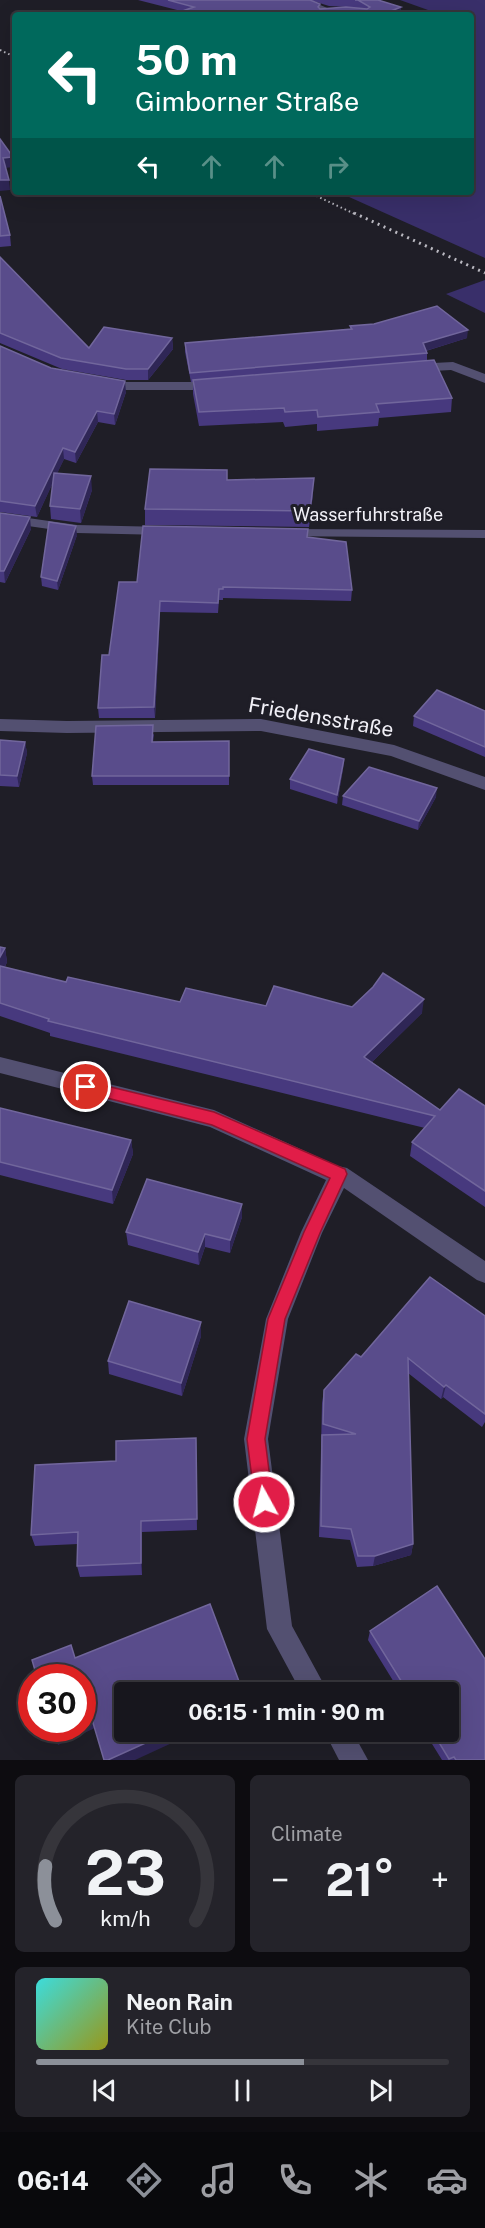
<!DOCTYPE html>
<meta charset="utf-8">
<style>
body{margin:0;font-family:"Public Sans",sans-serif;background:#24232a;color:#f1f3f6;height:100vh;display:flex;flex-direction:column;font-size:22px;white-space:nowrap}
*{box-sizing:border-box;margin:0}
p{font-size:20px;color:#9e9fa4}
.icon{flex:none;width:33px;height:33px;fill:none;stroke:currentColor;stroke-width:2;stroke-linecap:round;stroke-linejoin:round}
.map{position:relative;height:1760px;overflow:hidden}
.side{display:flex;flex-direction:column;gap:15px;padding:15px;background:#0d0c10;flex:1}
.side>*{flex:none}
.top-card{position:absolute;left:12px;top:12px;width:462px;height:183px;border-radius:6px;box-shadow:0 6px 24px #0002,0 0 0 2px #36353b;background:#00695c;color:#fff;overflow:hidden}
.speed{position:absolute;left:18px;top:1664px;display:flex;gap:12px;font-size:30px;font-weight:700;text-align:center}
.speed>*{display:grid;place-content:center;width:78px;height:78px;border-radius:50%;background:#17161d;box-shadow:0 6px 24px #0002,0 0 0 2px #36353b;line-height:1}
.speed .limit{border:9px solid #d22;background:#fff;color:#111}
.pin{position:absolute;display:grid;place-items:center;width:51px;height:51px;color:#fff;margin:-26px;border:3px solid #fff;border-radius:50%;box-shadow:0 2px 6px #0007}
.me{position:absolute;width:66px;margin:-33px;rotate:353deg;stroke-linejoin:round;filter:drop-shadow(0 0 4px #0008)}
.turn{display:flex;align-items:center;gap:21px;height:126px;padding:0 24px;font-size:27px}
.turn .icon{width:78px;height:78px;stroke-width:2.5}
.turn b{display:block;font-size:42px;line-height:51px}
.lanes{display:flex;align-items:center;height:57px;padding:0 24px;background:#0003;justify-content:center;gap:30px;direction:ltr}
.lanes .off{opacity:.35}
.big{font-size:45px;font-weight:700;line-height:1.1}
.side .tile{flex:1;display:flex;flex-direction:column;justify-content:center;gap:9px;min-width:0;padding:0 21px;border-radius:9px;background:#24232a}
.side .dial{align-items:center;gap:0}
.dial svg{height:156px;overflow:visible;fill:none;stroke:#36353b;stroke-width:7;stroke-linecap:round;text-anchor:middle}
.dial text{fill:#f1f3f6;stroke:none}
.song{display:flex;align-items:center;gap:18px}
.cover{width:72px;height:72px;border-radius:9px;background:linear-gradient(135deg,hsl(180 70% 55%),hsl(60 70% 35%))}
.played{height:6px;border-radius:3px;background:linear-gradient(90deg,#8c9099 65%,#36353b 65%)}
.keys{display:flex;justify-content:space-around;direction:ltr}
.heat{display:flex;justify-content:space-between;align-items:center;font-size:33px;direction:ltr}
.side .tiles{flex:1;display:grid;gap:15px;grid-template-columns:1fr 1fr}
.tile:last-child{grid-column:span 2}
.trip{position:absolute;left:114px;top:1682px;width:345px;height:60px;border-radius:6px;background:#17161d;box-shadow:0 6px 24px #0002,0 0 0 2px #36353b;font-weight:700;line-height:60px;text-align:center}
.tab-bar{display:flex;height:96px;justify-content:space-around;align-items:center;background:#09090c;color:#9e9fa4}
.tab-bar .icon{width:42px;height:42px}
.tab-bar .on{color:#8c9099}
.tab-bar b{font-size:27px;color:#f1f3f6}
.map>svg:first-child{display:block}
</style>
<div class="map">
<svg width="485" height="1760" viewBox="0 0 485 1760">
<rect width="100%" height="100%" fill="#1f1e27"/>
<g fill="#392f6a">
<path d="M400,0H485V258L338,192H471V15H442Z"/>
<path d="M485,280V313L446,294Z"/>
</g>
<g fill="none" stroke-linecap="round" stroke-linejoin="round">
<g fill="#535071" fill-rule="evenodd">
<path d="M297,0H309L334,11L331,15H320L324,12Z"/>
<path d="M453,362L485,374V383L451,370L414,372L408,368L414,364Z"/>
<path d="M103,378L126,382H216L222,386L216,390H126L98,385L97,382Z"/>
<path d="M0,514L77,525L165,527L172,531L165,535L77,533L0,522Z"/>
<path d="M283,529L485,530V538L278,536L276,533Z"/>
<path d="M0,719L67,721L261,719L394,745L485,777V790L391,756L261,731L67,733L0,731Z"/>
<path d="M0,1057L214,1110L338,1166L347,1168L485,1261V1283L477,1280L344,1188L322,1233L288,1319L268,1439L292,1626L328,1692H301L267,1629L244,1439L266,1319L301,1232L326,1180L210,1127L0,1073Z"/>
<path d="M324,1731H352L368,1760H339Z"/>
</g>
<g stroke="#bab9c1" stroke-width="2" stroke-dasharray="1.5 3" stroke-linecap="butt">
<path d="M0,50L15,57"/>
<path d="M308,192L357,215"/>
</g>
<path stroke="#bab9c1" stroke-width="3" stroke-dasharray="2 4.5" stroke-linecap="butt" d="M354,213L485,273"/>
</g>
<g fill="#47397e">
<path d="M138,0H310L320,9L346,7L329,6L310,0H378L401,7L400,15H171L181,11Z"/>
<path d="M0,196L10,235L11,246L0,247Z"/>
<path d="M0,257L89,348L172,338L173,349L148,380H126L62,369L0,343Z"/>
<path d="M350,326L467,338L426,351L427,353V360L452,398L451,412L379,418L378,426L317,431V424L285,427L283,422L199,426L193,394V382H191L185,352V343L350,329Z"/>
<path d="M0,346L51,368L126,392L115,425L98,422L76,463L64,459L57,473L92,490L81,523L51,519L50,506L53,482L37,517L0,512Z"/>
<path d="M227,480L313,494L309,527L145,525V509Z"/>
<path d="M0,513L31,529L5,583L0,582Z"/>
<path d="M77,535L58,590L42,586L41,577Z"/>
<path d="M308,537L352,590L351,601L223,598V600H219L218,613L160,612L155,718H99L98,708L109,655L137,582Z"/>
<path d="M485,711V757L413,726L414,716Z"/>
<path d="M154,734L153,742L229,741V785H93L92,776Z"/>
<path d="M0,740L25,742L27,753L19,787L0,786Z"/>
<path d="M344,759L343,769L337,804L290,789V779Z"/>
<path d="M343,796L436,797L418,830L342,805Z"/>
<path d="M0,947L5,948L7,962L5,967L66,982L180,1002L266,1006L352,1007L422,1013L372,1062L440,1110L485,1106V1207L410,1156L412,1142L425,1128L50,1036V1033L0,1016Z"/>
<path d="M0,1108L131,1140L133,1154L113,1204L0,1175Z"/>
<path d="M242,1217L230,1253L205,1247L199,1265L128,1245L126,1232Z"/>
<path d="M485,1316V1422L482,1427L443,1397L441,1399L408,1373L413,1544L411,1555L373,1566L357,1567L350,1540L319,1537L322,1403L324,1390L361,1357Z"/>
<path d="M201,1336L182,1396L109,1374L108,1361Z"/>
<path d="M196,1451L197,1530L142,1532V1575L80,1577L77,1566L78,1544L35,1546L31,1535Z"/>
<path d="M437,1586L485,1659V1760H442L424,1731H448V1692H400L368,1640L370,1631Z"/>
</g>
<g fill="#2f2656">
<path d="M401,7L400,15H381Z"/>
<path d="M13,157L14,167L4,168L3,158Z"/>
<path d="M0,180H9L10,190L0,191Z"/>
<path d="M468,330L467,338L422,352L423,343Z"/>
<path d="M172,338L173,349L148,380V369Z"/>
<path d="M125,381L126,392L115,425L114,414Z"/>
<path d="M97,411L98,422L76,463L75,452Z"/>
<path d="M63,448L64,459L37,517L35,506Z"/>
<path d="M91,476L92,490L81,523L80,509Z"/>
<path d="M314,478L313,494L309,527L310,511Z"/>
<path d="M30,517L31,529L5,583L4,571Z"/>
<path d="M76,526L77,535L58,590L57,581Z"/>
<path d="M160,601V612L155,718L154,707Z"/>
<path d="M25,742L27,753L19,787L17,776Z"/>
<path d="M344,759L343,769L337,804V795Z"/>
<path d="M437,788L436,797L418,830L419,821Z"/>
<path d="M5,948L7,962L0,977V957Z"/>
<path d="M424,999L422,1013L363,1071L364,1057Z"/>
<path d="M131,1140L133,1154L113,1204L112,1190Z"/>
<path d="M242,1204V1217L230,1253V1240Z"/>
<path d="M205,1234V1247L199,1265L198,1252Z"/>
<path d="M201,1322V1336L182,1396L181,1383Z"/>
<path d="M446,1385L443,1397L441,1399L444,1387Z"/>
<path d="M141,1521L142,1532V1575L141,1563Z"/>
<path d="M413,1544L411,1555L373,1566L375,1556Z"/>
<path d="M91,1716L95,1728L58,1745L54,1733L65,1728H82V1720Z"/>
<path d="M172,1731H198L135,1760H108Z"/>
</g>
<g fill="#594c8b" stroke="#71669c" stroke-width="1.5">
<path d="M168,0H310L320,4L318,7L320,9L346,7L367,9L370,7L358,0H355H378L401,7L381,15H171L194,7Z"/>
<path d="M0,139L13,157L3,158L9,180H0Z"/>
<path d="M0,196L10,235L0,236Z"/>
<path d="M0,257L89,348L104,327L172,338L148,369H126L61,358L0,333Z"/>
<path d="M437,306L468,330L423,343L427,353L190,373L185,343L352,329L350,326L374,324Z"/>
<path d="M0,346L51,368L125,381L114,414L97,411L75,452L63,448L35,506L0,501Z"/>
<path d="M434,360L452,398L376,404L379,412L318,417L317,410L285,412L284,408L199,412L193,380Z"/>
<path d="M150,469L227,470V480L314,478L310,511L145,509Z"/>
<path d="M54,473L91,476L80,509L50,506Z"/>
<path d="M0,513L30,517L4,571H0Z"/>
<path d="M49,522L76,526L57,581L41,577Z"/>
<path d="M143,526L308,529L307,537L346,542L352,590L223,587V589H219L218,603L160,601L154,707L98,708L102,655H109L119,582H137Z"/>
<path d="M437,690L485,711V747L414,716Z"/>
<path d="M153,725L152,742L229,741V776H92L96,726Z"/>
<path d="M0,740L25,742L17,776L0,775Z"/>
<path d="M309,749L344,759L337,795L290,779Z"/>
<path d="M369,767L437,788L419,821L343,796Z"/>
<path d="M0,947L5,948L0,957Z"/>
<path d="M0,966L66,982L68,977L180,1002L186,988L266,1006L274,986L352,1007L373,987L383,973L424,999L364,1057L440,1110L459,1089L485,1106V1191L412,1142L435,1116L48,1021L49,1019L0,1003Z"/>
<path d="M0,1108L131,1140L112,1190L0,1162Z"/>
<path d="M147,1179L242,1204L230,1240L205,1234L198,1252L126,1232Z"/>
<path d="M430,1277L485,1316V1414L446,1385L444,1387L408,1358L413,1544L375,1556H358L351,1529L321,1526L322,1435L356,1434L323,1424L324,1390L356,1354L361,1357Z"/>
<path d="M129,1301L201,1322L181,1383L108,1361Z"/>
<path d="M196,1438L197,1519L141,1521V1563L77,1566L78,1532L31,1535L35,1465L116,1461V1441Z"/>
<path d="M437,1586L485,1659V1760H456L454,1757L449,1759L432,1731H448V1692H408L370,1631Z"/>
<path d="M210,1604L243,1692H124V1731H172L108,1760H104L91,1716L82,1720V1677H37L32,1660L71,1645L75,1658Z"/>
<path d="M52,1728H65L54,1733Z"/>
</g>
<path fill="#e11d48" stroke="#92132f" stroke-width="1.5" d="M86,1081L214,1112L345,1169L347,1174L320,1233L285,1319L265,1439L273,1502L270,1509L264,1512L257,1509L255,1502L247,1439L268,1319L304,1232L330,1178L212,1125L80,1091L78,1087L80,1082Z"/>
<g text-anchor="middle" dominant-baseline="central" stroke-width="6" stroke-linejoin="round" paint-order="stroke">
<g font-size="18" fill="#f1f0f7" stroke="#1f1e27">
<text x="368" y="514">Wasserfuhrstraße</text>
</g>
<g font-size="21" fill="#f1f0f7" stroke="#1f1e27">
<text transform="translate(321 717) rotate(10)">Friedensstraße</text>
</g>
</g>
</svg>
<div class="speed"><div class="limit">30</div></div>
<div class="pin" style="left:86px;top:1087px;background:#d93025"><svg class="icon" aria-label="arrive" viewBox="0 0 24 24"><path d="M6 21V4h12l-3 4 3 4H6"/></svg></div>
<svg class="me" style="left:264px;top:1502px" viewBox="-20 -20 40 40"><circle r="17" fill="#e11d48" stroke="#fff" stroke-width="3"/><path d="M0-11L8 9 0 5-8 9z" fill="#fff"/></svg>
<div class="trip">06:15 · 1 min · 90 m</div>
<div class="top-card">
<div class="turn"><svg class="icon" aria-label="left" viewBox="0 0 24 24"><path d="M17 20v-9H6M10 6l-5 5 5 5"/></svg><div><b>50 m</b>Gimborner Straße</div></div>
<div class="lanes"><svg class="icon" aria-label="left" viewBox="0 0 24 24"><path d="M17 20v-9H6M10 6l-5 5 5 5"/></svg><svg class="icon off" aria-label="ahead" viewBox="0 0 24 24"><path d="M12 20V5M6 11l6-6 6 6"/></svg><svg class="icon off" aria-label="ahead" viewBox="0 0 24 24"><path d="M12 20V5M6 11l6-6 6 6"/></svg><svg class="icon off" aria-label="right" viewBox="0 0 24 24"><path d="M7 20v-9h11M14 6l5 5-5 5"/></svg></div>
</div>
</div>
<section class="side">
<div class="tiles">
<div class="tile dial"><svg viewBox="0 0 100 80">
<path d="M14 69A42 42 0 1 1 86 69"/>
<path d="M14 69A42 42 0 0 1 9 41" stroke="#8c9099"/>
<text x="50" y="56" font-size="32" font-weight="700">23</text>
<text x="50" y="72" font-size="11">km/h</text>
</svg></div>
<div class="tile"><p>Climate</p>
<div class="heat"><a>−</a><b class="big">21°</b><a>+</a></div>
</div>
<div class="tile">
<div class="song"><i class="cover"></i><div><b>Neon Rain</b><p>Kite Club</p></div></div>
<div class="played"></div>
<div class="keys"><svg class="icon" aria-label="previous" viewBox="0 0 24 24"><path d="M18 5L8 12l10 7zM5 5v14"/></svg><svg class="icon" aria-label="pause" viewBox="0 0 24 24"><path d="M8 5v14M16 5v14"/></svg><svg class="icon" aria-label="next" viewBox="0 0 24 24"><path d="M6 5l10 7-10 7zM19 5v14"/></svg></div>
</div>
</div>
</section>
<nav class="tab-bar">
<b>06:14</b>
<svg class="icon on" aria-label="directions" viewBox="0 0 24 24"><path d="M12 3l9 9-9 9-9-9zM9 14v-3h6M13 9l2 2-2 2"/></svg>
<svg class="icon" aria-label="music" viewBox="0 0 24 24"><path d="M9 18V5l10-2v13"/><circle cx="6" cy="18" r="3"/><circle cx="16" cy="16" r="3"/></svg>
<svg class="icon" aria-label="phone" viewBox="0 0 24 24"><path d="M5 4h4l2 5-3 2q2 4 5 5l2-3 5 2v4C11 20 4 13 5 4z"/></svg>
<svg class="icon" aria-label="climate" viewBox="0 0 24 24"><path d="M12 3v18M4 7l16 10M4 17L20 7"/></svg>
<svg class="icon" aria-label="car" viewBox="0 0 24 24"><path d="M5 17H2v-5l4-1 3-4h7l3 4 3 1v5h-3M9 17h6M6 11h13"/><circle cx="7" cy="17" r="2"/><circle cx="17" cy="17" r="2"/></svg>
</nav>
